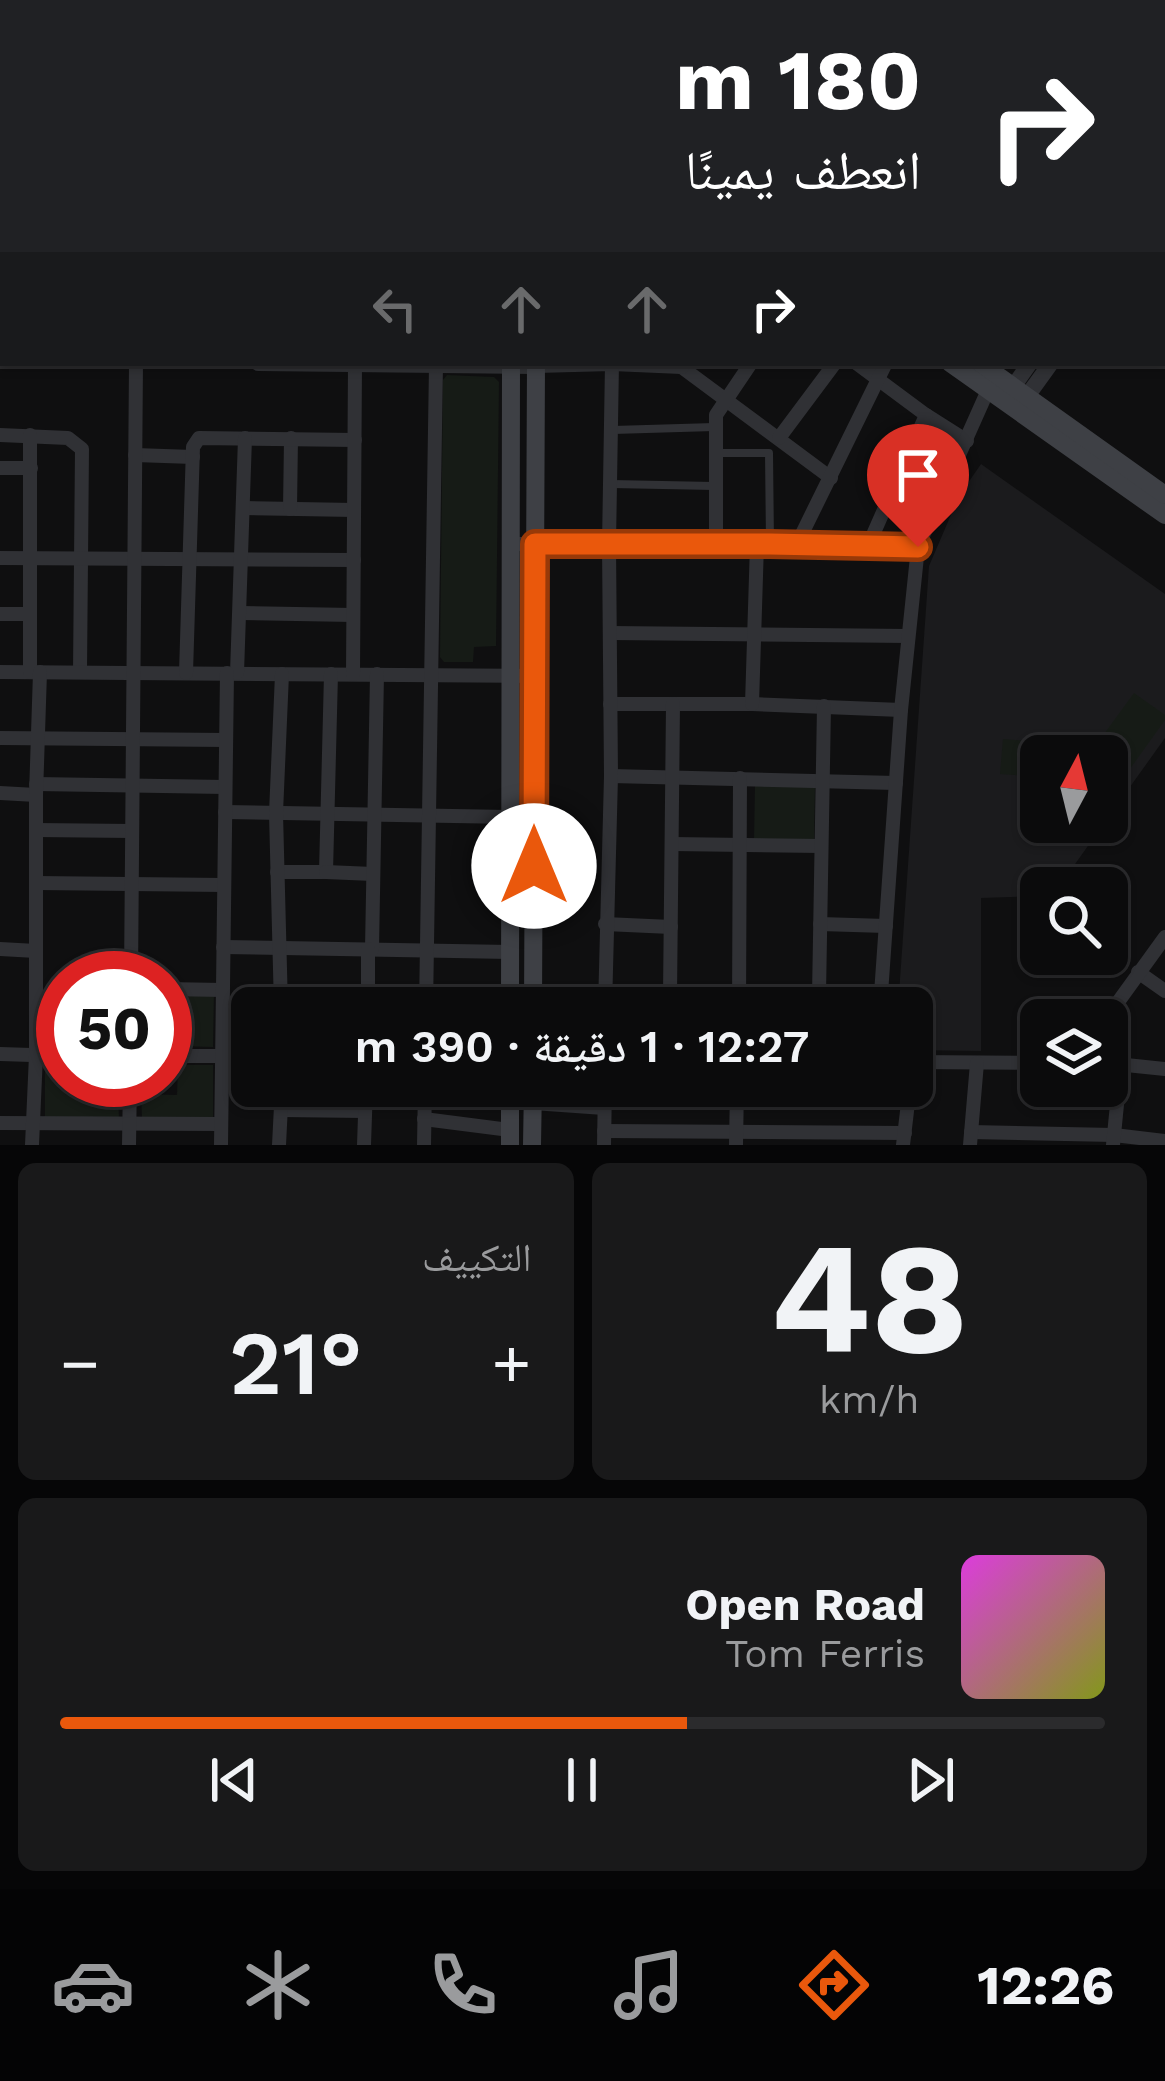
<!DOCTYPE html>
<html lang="ar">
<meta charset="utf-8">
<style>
body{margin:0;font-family:"Work Sans","Noto Naskh Arabic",sans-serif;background:#19191a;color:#f1f3f6;direction:rtl;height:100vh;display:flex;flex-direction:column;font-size:45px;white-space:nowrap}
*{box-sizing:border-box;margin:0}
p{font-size:39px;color:#9a9b9d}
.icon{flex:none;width:66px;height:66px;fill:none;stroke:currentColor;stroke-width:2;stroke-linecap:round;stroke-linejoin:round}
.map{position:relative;height:1145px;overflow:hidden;direction:ltr}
.drawer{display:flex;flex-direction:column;gap:18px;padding:18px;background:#060607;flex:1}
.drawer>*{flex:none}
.banner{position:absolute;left:0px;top:0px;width:1167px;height:366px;box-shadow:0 3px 9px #0004,0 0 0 3px #2b2b2d;direction:rtl;background:#202124;color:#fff;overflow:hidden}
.needle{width:78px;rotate:7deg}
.controls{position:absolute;left:1020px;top:735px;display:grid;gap:24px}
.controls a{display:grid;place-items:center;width:108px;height:108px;border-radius:18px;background:#0b0b0c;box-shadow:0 3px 9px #0004,0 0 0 3px #2b2b2d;font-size:60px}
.speed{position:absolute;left:36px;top:951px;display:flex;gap:24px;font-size:60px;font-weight:700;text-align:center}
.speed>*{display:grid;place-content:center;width:156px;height:156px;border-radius:50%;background:#0b0b0c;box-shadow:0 3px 9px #0004,0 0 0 3px #2b2b2d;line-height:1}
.speed .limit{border:18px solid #d22;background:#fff;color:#111}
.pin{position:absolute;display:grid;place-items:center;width:102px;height:102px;color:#fff;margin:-123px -51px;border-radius:50% 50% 50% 0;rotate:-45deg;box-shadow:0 0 12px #0007}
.pin .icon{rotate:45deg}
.me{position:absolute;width:132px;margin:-66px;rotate:0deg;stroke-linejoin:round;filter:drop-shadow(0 0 9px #0008)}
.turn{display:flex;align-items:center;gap:42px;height:252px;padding:0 48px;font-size:54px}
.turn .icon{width:156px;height:156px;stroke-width:2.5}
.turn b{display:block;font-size:84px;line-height:102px}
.lanes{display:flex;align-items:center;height:114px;padding:0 48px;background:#0003;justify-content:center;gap:60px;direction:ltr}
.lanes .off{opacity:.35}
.big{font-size:90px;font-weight:600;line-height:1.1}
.drawer .card{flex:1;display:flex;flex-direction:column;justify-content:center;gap:18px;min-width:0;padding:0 42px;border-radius:18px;background:#19191a}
.drawer .dial{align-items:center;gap:0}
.dial b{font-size:156px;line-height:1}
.song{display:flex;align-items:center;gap:36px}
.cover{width:144px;height:144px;border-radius:18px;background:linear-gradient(135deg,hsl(300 70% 55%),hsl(70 70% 35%))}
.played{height:12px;border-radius:6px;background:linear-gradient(90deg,#ea580c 60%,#2b2b2d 60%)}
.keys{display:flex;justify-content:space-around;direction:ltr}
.heat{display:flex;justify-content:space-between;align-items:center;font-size:66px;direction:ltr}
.drawer .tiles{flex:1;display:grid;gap:18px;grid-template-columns:1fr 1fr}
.card:last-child{grid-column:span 2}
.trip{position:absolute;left:231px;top:987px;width:702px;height:120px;border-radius:18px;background:#0b0b0c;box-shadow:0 3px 9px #0004,0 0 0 3px #2b2b2d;font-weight:600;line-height:120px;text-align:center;direction:rtl}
.tab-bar{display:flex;height:192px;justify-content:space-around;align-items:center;background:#040405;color:#9a9b9d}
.tab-bar .icon{width:84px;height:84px}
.tab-bar .active{color:#ea580c}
.tab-bar b{font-size:54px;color:#f1f3f6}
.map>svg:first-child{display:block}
</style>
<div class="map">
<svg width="1165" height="1145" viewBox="0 0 1165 1145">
<rect width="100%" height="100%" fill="#0f0f10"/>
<path fill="#1b1b1d" d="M981,464L1165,594V738L1107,819V756H1041V822H1105L1058,888H1041V896L981,898V1051L912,1050V1008H898L929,566L959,496Z"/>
<g fill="#161b16">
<path d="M447,375L494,377L499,382L496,646L474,647L473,662H444L440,657L443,380Z"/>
<path d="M1134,693L1165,715V720L1122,780L1107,769V756H1088Z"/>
<path d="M1003,739L1061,744L1060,756H1041V777L1000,774Z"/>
<path d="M755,785L815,787L814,840L754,839Z"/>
<path d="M165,993H214L213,1047L178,1046V1025L165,1024Z"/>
<path d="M178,1065H213V1119L142,1118L141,1094L177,1095Z"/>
<path d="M45,1070H63V1080H87L88,1094H118L119,1118H45Z"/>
</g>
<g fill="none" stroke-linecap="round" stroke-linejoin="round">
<g stroke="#303135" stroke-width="8">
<path d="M613,430L714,427"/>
<path d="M718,453H769L770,543"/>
<path d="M611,484L714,486"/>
</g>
<g stroke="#303135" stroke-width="14">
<path d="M87,0V3"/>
<path d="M475,0L476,3"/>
<path d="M138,3V0"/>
<path d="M332,3V0"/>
<path d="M374,3V0"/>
<path d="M1066,3V0"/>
<path d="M1135,3L1136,0"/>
<path d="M0,33H3"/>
<path d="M0,86H3"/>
<path d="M0,227H3"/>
<path d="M676,363L831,478"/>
<path d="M856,363L926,415L967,441"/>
<path d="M536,366L612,364L682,367"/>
<path d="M0,435L68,438L82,449L80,672"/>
<path d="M779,438L835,363"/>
<path d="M135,455L193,457"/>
<path d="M0,468H31"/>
<path d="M243,508L354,510"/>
<path d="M290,509L291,438"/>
<path d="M511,544H797L918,547L988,390"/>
<path d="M716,544V415L751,363"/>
<path d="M797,544L886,363"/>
<path d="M868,546L926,415"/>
<path d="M0,558L354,560"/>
<path d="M241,613L353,615"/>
<path d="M0,614H30"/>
<path d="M610,633L908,636"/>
<path d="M0,672L535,676"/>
<path d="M30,672V435"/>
<path d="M186,673L193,447L199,438L355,440"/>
<path d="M237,673L245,438"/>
<path d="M353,674L355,364"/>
<path d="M610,704H752L901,710"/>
<path d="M752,704L757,544"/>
<path d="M0,738L226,740"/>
<path d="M611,776L896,783"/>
<path d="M36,784L225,787"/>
<path d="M0,793L36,795"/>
<path d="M225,812L511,817"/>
<path d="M36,830L132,831"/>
<path d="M672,844L821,846"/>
<path d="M277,872H326L331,674"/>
<path d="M326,872L373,874"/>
<path d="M36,883L224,885"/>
<path d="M605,924L671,927"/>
<path d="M820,924L886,926"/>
<path d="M223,947L510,952"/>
<path d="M0,949L36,951"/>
<path d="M372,949L377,674"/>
<path d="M1138,972L1165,991"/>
<path d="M131,978L136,363"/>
<path d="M165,989L223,990"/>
<path d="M605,995L739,993L881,998"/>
<path d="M670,995L673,704"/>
<path d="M819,995L824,706"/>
<path d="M281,1002L368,1004"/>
<path d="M281,1008L276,813L282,674"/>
<path d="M368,1008V949"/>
<path d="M426,1008L436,365"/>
<path d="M605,1008L611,776L609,544L612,363"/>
<path d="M739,1008L740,778"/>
<path d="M880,1008L901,710L918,547"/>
<path d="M1105,1020L1165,937"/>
<path d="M0,1054L63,1056"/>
<path d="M165,1056H252"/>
<path d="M912,1062L1041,1063"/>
<path d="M1107,1063L1165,1069"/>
<path d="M533,1103L604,1108"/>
<path d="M281,1110L364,1111"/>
<path d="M424,1119L510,1130"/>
<path d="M0,1123L221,1124"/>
<path d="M604,1131L905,1133"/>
<path d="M971,1132L1114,1135L1165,1141"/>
<path d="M32,1145L36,1055V795L40,672"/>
<path d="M129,1145L130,1080"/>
<path d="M221,1145L227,673"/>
<path d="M279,1145L282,1086"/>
<path d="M364,1145L366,1086"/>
<path d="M424,1145L425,1086"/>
<path d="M604,1145L605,1086"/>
<path d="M736,1145L737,1086"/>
<path d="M903,1145L910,1086"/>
<path d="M970,1145L977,1063"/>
<path d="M1113,1145L1121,1064"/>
</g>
<g stroke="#303135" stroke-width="16">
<path d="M1164,174L1165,172"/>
<path d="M1164,208L1165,206"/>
<path d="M0,319H3"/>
<path d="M0,361H3"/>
<path d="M258,363L536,366"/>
<path d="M1013,387L1030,363"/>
<path d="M1020,406L1051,363"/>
</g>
<g stroke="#3e4045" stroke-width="18">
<path d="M401,0L414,3"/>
<path d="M513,0V3"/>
<path d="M532,0V3"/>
<path d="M950,363L1165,515"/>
<path d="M980,363L1165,495"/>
<path d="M510,1008L511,363"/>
<path d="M533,1008L536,363"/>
<path d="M510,1145V1086"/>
<path d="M532,1145L533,1086"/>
</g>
</g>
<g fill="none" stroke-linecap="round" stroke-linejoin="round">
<defs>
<path id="route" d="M534,866L535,544H770L918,547"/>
</defs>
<use href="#route" stroke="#983908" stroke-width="30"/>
<use href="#route" stroke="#ea580c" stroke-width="21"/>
</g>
</svg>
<div class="controls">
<a><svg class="needle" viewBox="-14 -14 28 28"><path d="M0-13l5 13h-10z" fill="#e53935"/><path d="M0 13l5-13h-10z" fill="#9a9b9d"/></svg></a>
<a><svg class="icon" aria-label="search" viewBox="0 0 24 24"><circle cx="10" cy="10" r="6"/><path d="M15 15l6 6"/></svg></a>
<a><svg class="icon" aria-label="layers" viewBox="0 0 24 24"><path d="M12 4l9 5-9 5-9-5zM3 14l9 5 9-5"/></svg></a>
</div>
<div class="speed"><div class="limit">50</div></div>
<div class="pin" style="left:918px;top:547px;background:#d93025"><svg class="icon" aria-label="arrive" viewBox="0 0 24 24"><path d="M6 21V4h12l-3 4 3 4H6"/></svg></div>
<svg class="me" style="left:534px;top:866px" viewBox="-20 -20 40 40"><circle r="19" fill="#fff"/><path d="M0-13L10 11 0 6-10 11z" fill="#ea580c"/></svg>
<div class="trip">12:27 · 1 دقيقة · 390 m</div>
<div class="banner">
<div class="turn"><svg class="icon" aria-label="right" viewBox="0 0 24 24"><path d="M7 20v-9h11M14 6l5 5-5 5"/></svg><div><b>180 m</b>انعطف يمينًا</div></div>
<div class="lanes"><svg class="icon off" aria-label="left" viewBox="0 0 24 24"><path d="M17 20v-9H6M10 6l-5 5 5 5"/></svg><svg class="icon off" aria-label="ahead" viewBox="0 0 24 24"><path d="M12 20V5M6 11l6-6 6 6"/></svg><svg class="icon off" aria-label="ahead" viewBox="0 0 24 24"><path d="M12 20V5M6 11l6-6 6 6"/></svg><svg class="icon" aria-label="right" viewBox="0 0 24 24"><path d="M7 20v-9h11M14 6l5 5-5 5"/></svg></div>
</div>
</div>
<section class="drawer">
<div class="tiles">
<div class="card dial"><b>48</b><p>km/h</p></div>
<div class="card"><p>التكييف</p>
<div class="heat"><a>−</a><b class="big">21°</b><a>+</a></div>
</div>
<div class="card">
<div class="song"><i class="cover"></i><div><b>Open Road</b><p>Tom Ferris</p></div></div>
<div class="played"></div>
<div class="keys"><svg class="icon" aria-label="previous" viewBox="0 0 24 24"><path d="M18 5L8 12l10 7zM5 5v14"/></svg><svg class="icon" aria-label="pause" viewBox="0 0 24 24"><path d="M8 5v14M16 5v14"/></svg><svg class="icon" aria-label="next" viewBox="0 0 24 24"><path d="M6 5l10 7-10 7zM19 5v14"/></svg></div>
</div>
</div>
</section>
<nav class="tab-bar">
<b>12:26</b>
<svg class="icon active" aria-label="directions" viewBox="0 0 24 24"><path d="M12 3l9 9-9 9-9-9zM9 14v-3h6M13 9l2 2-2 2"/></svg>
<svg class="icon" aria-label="music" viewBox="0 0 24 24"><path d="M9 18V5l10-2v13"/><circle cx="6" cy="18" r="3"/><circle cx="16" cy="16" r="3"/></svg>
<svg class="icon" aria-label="phone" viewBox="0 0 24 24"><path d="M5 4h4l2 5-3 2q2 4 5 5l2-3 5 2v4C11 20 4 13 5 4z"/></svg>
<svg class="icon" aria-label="climate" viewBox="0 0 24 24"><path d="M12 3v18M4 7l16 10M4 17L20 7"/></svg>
<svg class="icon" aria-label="car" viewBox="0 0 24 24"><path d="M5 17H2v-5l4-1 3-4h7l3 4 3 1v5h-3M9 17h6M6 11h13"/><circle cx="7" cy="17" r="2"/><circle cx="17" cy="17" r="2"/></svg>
</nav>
